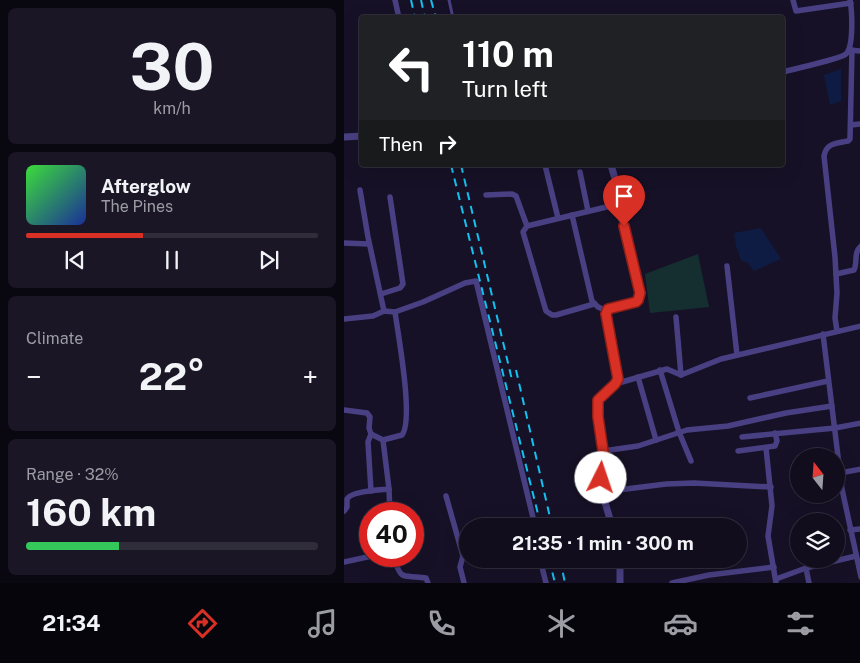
<!DOCTYPE html>
<meta charset="utf-8">
<style>
body{margin:0;font-family:"Public Sans",sans-serif;background:#1a1626;color:#f1f3f6;height:100vh;display:flex;flex-direction:column;font-size:19px;white-space:nowrap}
*{box-sizing:border-box;margin:0}
p{font-size:16px;color:#9c9ca4}
.icon{flex:none;width:28px;height:28px;fill:none;stroke:currentColor;stroke-width:2;stroke-linecap:round;stroke-linejoin:round}
.map{position:relative;flex:1;overflow:hidden}
.drawer{display:flex;flex-direction:column;gap:8px;padding:8px;background:#090710;width:344px}
.drawer>*{flex:none}
.top-card{position:absolute;left:15px;top:15px;width:426px;height:152px;border-radius:5px;box-shadow:0 5px 20px #0002,0 0 0 1px #302d3b;background:#202124;color:#fff;overflow:hidden}
.needle{width:32px;rotate:343deg}
.fabs{position:absolute;left:446px;top:448px;display:grid;gap:10px}
.fabs a{display:grid;place-items:center;width:55px;height:55px;border-radius:50%;background:#110d1d;box-shadow:0 5px 20px #0002,0 0 0 1px #302d3b;font-size:25px}
.speed{position:absolute;left:15px;top:502px;display:flex;gap:10px;font-size:25px;font-weight:700;text-align:center}
.speed>*{display:grid;place-content:center;width:65px;height:65px;border-radius:50%;background:#110d1d;box-shadow:0 5px 20px #0002,0 0 0 1px #302d3b;line-height:1}
.speed .limit{border:8px solid #d22;background:#fff;color:#111}
.pin{position:absolute;display:grid;place-items:center;width:42px;height:42px;color:#fff;margin:-51px -21px;border-radius:50% 50% 50% 0;rotate:-45deg;box-shadow:0 0 5px #0007}
.pin .icon{rotate:45deg}
.me{position:absolute;width:55px;margin:-28px;rotate:4deg;stroke-linejoin:round;filter:drop-shadow(0 0 4px #0008)}
.turn{display:flex;align-items:center;gap:18px;height:105px;padding:0 20px;font-size:22px}
.turn .icon{width:65px;height:65px;stroke-width:2.5}
.turn b{display:block;font-size:35px;line-height:42px}
.then{display:flex;align-items:center;height:48px;padding:0 20px;background:#0003;gap:10px;font-size:19px}
.big{font-size:38px;font-weight:700;line-height:1.1}
.drawer .widget{flex:1;display:flex;flex-direction:column;justify-content:center;gap:8px;min-width:0;padding:0 18px;border-radius:8px;background:#1a1626}
.drawer .dial{align-items:center;gap:0}
.dial b{font-size:65px;line-height:1}
.song{display:flex;align-items:center;gap:15px}
.cover{width:60px;height:60px;border-radius:8px;background:linear-gradient(135deg,hsl(120 70% 55%),hsl(230 70% 35%))}
.played{height:5px;border-radius:2px;background:linear-gradient(90deg,#d93025 40%,#302d3b 40%)}
.keys{display:flex;justify-content:space-around;direction:ltr}
.heat{display:flex;justify-content:space-between;align-items:center;font-size:28px;direction:ltr}
.charge{height:8px;border-radius:4px;background:linear-gradient(90deg,#34c759 32%,#302d3b 0)}
.trip{position:absolute;left:115px;top:518px;width:288px;height:50px;border-radius:25px;background:#110d1d;box-shadow:0 5px 20px #0002,0 0 0 1px #302d3b;font-weight:700;line-height:50px;text-align:center}
.dock{display:flex;height:80px;justify-content:space-around;align-items:center;background:#07050c;color:#9c9ca4}
.dock .icon{width:35px;height:35px}
.dock .on{color:#d93025}
.dock b{font-size:22px;color:#f1f3f6}
main{display:flex;flex:1;min-height:0}
.map>svg:first-child{display:block}
</style>
<main>
<section class="drawer">
<div class="widget dial"><b>30</b><p>km/h</p></div>
<div class="widget">
<div class="song"><i class="cover"></i><div><b>Afterglow</b><p>The Pines</p></div></div>
<div class="played"></div>
<div class="keys"><svg class="icon" aria-label="previous" viewBox="0 0 24 24"><path d="M18 5L8 12l10 7zM5 5v14"/></svg><svg class="icon" aria-label="pause" viewBox="0 0 24 24"><path d="M8 5v14M16 5v14"/></svg><svg class="icon" aria-label="next" viewBox="0 0 24 24"><path d="M6 5l10 7-10 7zM19 5v14"/></svg></div>
</div>
<div class="widget"><p>Climate</p>
<div class="heat"><a>−</a><b class="big">22°</b><a>+</a></div>
</div>
<div class="widget"><p>Range · 32%</p><b class="big">160 km</b><div class="charge"></div></div>
</section>
<div class="map">
<svg width="517" height="583" viewBox="0 0 517 583">
<rect width="100%" height="100%" fill="#171127"/>
<path fill="#152f31" d="M354,254L365,307L306,313L301,274Z"/>
<g fill="#0e1c43">
<path d="M497,69V101L486,105L480,75Z"/>
<circle cx="290" cy="196" r="6"/>
<path d="M417,228L437,259L410,271L404,263L397,260L392,246L390,233Z"/>
</g>
<g fill="none" stroke-linecap="round" stroke-linejoin="round">
<path stroke="#494083" stroke-width="3" d="M105,0L109,18"/>
<g stroke="#494083" stroke-width="5.5">
<path d="M51,0L55,18"/>
<path d="M449,0L452,11L507,3"/>
<path d="M505,50L517,51"/>
<path d="M439,72C449,69 497,59 502,54C510,46 508,11 506,0"/>
<path d="M507,125L517,124"/>
<path d="M201,165L214,218"/>
<path d="M236,172L244,211"/>
<path d="M16,190L24,237L40,311"/>
<path d="M142,195L168,194L172,196L183,226"/>
<path d="M228,215L248,301L254,307L263,311"/>
<path d="M0,243L25,244"/>
<path d="M383,266L393,355"/>
<path d="M492,274L510,270C514,262 509,253 517,246"/>
<path d="M37,294L56,288L59,284L46,197"/>
<path d="M250,304L212,315H208L202,311L179,232L183,226L275,204"/>
<path d="M332,317L337,375"/>
<path d="M0,319L29,316L40,311L51,312L79,302L121,283L132,281L191,526"/>
<path d="M493,331L491,318L493,293L491,257L480,156C482,143 493,143 504,141L506,139L508,50"/>
<path d="M479,334L498,489L517,577"/>
<path d="M316,370L335,432L347,461"/>
<path d="M294,377L312,440"/>
<path d="M271,384L323,369L337,375L377,359L517,326"/>
<path d="M406,398L484,381"/>
<path d="M0,410L23,413L26,417L25,428L27,434L39,440L45,489L46,514"/>
<path d="M398,437L491,428L517,423"/>
<path d="M39,440L58,435C70,420 54,334 51,312"/>
<path d="M422,448L428,506L424,536L432,583"/>
<path d="M259,451L294,446L343,430L384,426L442,413L488,406"/>
<path d="M394,451L431,446L433,441L431,433"/>
<path d="M496,473L517,469"/>
<path d="M27,491L24,442L27,434"/>
<path d="M258,492L322,484L350,483L427,487"/>
<path d="M102,496L119,556L116,567L120,583"/>
<path d="M0,511L3,507C3,505 3,500 3,499C7,491 37,490 45,489"/>
<path d="M506,530L517,529"/>
<path d="M49,556C58,583 58,574 82,578L84,583"/>
<path d="M194,559L197,563L202,583"/>
<path d="M0,562L28,556"/>
<path d="M462,568L465,583"/>
<path d="M432,579L462,568L512,556"/>
<path d="M328,583L365,575L430,567"/>
</g>
<g stroke="#494083" stroke-width="7">
<path d="M0,137L18,136"/>
<path d="M267,165L274,189L277,216L296,293L294,300L292,302L265,309L262,314L274,379C268,391 255,393 253,407L259,451L257,478L258,492L268,526"/>
<path d="M276,583V559"/>
</g>
<g stroke="#12c2f0" stroke-width="2" stroke-dasharray="8 6" stroke-linecap="butt">
<path d="M67,0L71,18"/>
<path d="M77,0L81,18"/>
<path d="M87,0L92,18"/>
<path d="M107,165L197,526"/>
<path d="M117,165L168,380"/>
<path d="M172,370L208,526"/>
<path d="M205,559L211,583"/>
<path d="M216,559L221,583"/>
</g>
</g>
<g fill="none" stroke-linecap="round" stroke-linejoin="round">
<defs>
<path id="route" d="M257,478L259,451L254,417V400L271,384L274,379L262,314L264,309L292,302L294,300L296,293L280,226"/>
</defs>
<use href="#route" stroke="#8d1f18" stroke-width="12"/>
<use href="#route" stroke="#d93025" stroke-width="9"/>
</g>
</svg>
<div class="fabs">
<a><svg class="needle" viewBox="-14 -14 28 28"><path d="M0-13l5 13h-10z" fill="#e53935"/><path d="M0 13l5-13h-10z" fill="#9c9ca4"/></svg></a>
<a><svg class="icon" aria-label="layers" viewBox="0 0 24 24"><path d="M12 4l9 5-9 5-9-5zM3 14l9 5 9-5"/></svg></a>
</div>
<div class="speed"><div class="limit">40</div></div>
<div class="pin" style="left:280px;top:226px;background:#d93025"><svg class="icon" aria-label="arrive" viewBox="0 0 24 24"><path d="M6 21V4h12l-3 4 3 4H6"/></svg></div>
<svg class="me" style="left:257px;top:478px" viewBox="-20 -20 40 40"><circle r="19" fill="#fff"/><path d="M0-13L10 11 0 6-10 11z" fill="#d93025"/></svg>
<div class="trip">21:35 · 1 min · 300 m</div>
<div class="top-card">
<div class="turn"><svg class="icon" aria-label="left" viewBox="0 0 24 24"><path d="M17 20v-9H6M10 6l-5 5 5 5"/></svg><div><b>110 m</b>Turn left</div></div>
<div class="then">Then<svg class="icon" aria-label="right" viewBox="0 0 24 24"><path d="M7 20v-9h11M14 6l5 5-5 5"/></svg></div>
</div>
</div>
</main>
<nav class="dock">
<b>21:34</b>
<svg class="icon on" aria-label="directions" viewBox="0 0 24 24"><path d="M12 3l9 9-9 9-9-9zM9 14v-3h6M13 9l2 2-2 2"/></svg>
<svg class="icon" aria-label="music" viewBox="0 0 24 24"><path d="M9 18V5l10-2v13"/><circle cx="6" cy="18" r="3"/><circle cx="16" cy="16" r="3"/></svg>
<svg class="icon" aria-label="phone" viewBox="0 0 24 24"><path d="M5 4h4l2 5-3 2q2 4 5 5l2-3 5 2v4C11 20 4 13 5 4z"/></svg>
<svg class="icon" aria-label="climate" viewBox="0 0 24 24"><path d="M12 3v18M4 7l16 10M4 17L20 7"/></svg>
<svg class="icon" aria-label="car" viewBox="0 0 24 24"><path d="M5 17H2v-5l4-1 3-4h7l3 4 3 1v5h-3M9 17h6M6 11h13"/><circle cx="7" cy="17" r="2"/><circle cx="17" cy="17" r="2"/></svg>
<svg class="icon" aria-label="filters" viewBox="0 0 24 24"><path d="M4 7h16M4 17h16"/><circle cx="9" cy="7" r="2"/><circle cx="15" cy="17" r="2"/></svg>
</nav>
